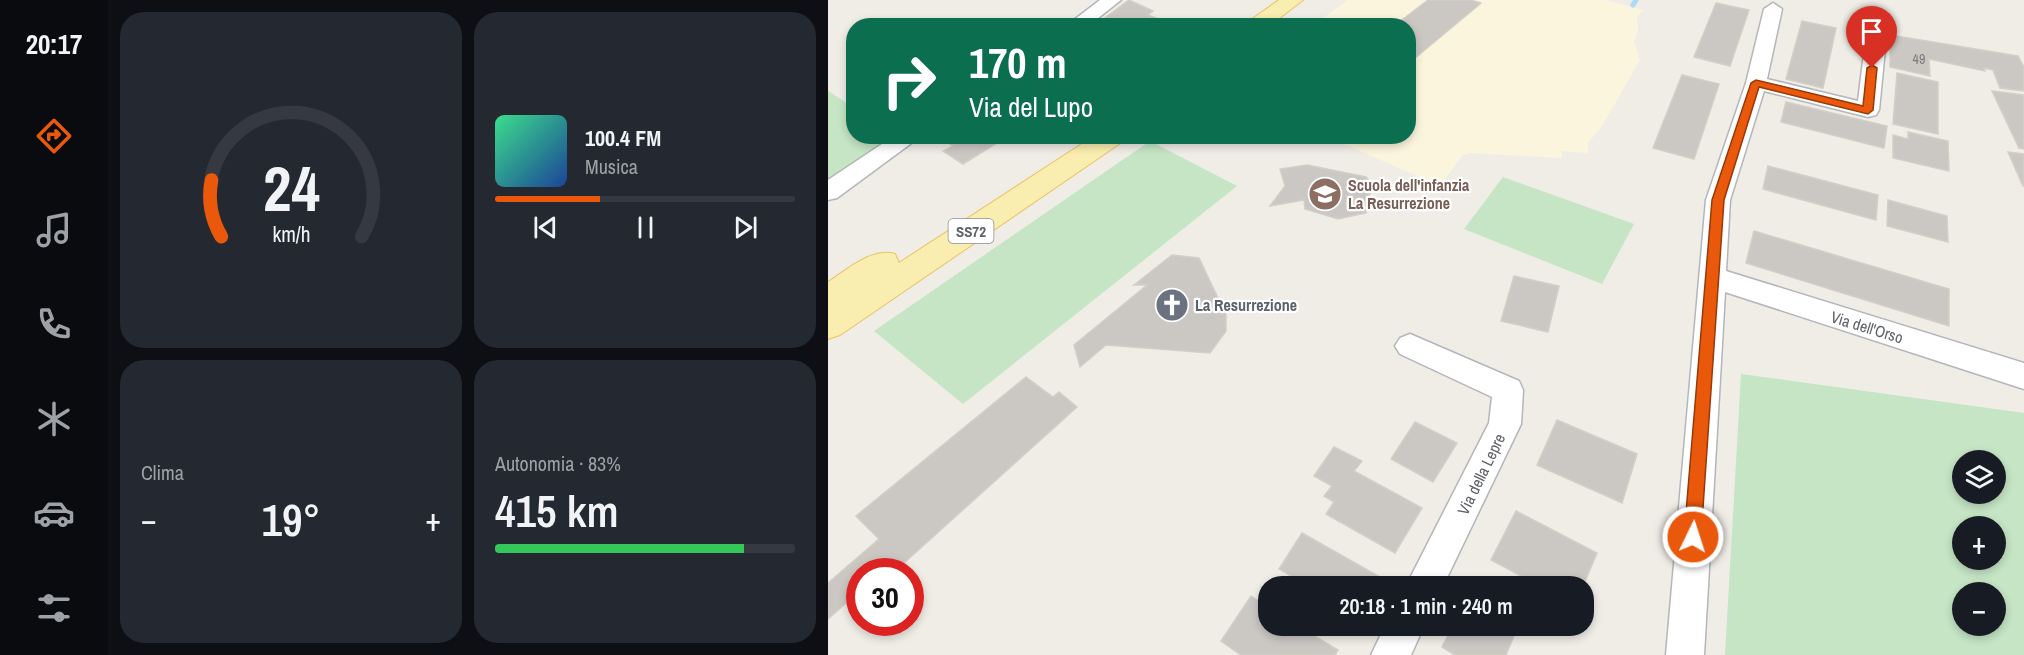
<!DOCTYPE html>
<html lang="it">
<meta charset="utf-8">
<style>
body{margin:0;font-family:"Archivo Narrow",sans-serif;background:#242831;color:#f1f3f6;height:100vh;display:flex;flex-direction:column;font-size:22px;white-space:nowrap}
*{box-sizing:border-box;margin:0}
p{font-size:20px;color:#9ea1a6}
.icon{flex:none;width:33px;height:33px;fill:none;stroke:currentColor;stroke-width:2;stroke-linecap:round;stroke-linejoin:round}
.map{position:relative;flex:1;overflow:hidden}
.panel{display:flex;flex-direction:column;gap:12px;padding:12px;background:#0d0f14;width:720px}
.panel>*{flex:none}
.guide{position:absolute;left:18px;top:18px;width:570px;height:126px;border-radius:24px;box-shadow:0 3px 9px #0003;background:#0b6e4f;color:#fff;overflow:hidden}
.controls{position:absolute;left:1124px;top:450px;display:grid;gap:12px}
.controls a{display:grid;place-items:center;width:54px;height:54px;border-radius:50%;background:#171b24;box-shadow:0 3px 9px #0003;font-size:30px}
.speed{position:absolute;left:18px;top:558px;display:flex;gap:12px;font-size:30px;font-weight:700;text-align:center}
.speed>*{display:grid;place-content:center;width:78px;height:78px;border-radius:50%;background:#171b24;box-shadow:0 3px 9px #0003;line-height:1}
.speed .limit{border:9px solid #d22;background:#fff;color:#111}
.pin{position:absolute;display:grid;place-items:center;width:51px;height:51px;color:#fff;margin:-62px -26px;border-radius:50% 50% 50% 0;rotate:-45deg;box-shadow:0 0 6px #0007}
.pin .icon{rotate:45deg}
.me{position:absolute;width:66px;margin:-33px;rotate:4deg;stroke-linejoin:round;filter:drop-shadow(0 0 4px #0008)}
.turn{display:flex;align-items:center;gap:21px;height:126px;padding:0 24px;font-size:27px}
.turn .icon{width:78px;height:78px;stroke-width:2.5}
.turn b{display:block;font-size:42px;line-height:51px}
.big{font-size:45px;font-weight:600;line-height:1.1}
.panel .card{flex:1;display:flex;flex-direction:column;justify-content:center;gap:9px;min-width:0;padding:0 21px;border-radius:24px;background:#242831}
.panel .dial{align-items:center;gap:0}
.dial svg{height:156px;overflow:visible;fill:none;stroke:#363941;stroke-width:7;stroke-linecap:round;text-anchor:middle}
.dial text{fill:#f1f3f6;stroke:none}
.song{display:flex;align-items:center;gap:18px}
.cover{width:72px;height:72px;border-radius:9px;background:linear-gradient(135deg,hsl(150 70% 55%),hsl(220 70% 35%))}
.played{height:6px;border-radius:3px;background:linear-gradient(90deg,#ea580c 35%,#363941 35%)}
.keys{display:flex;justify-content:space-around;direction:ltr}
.heat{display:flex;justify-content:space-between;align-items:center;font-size:33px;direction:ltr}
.charge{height:9px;border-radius:4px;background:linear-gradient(90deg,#34c759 83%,#363941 0)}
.panel .tiles{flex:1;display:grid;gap:12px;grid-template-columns:repeat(2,1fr)}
.trip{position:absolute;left:430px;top:576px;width:336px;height:60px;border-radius:24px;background:#171b24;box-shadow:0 3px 9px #0003;font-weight:600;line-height:60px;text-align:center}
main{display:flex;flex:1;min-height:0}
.dock{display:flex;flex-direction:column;width:108px;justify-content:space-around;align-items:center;background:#090b0e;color:#9ea1a6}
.dock .icon{width:42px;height:42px}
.dock .on{color:#ea580c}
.dock b{font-size:27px;color:#f1f3f6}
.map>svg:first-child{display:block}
</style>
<main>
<nav class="dock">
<b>20:17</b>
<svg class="icon on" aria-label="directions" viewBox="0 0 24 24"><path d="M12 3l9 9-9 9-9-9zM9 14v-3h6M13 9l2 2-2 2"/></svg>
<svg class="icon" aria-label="music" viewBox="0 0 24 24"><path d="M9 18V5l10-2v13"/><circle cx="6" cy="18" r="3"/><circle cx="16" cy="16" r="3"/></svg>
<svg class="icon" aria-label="phone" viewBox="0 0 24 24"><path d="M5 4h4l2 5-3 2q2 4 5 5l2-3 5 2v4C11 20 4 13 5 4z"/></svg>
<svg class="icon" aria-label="climate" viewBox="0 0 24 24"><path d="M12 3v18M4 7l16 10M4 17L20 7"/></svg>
<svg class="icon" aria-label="car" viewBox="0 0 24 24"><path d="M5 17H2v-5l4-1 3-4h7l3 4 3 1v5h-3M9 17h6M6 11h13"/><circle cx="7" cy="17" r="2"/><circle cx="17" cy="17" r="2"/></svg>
<svg class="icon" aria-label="filters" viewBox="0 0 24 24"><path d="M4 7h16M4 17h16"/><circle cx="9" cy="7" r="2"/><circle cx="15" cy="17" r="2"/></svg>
</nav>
<section class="panel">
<div class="tiles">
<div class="card dial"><svg viewBox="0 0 100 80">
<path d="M14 69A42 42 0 1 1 86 69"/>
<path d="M14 69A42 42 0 0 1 9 40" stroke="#ea580c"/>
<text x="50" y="56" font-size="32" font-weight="700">24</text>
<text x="50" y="72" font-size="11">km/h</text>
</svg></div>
<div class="card">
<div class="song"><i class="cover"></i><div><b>100.4 FM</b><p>Musica</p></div></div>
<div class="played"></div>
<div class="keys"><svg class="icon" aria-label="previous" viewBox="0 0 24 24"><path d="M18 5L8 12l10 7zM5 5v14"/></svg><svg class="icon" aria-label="pause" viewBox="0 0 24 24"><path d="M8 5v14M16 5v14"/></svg><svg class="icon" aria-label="next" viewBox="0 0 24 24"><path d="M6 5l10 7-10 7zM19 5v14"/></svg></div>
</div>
<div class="card"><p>Clima</p>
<div class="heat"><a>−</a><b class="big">19°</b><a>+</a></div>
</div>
<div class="card"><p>Autonomia · 83%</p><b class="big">415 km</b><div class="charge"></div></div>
</div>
</section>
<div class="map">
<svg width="1196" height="655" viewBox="0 0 1196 655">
<rect width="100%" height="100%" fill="#efede6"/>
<path fill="#fcf5de" d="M520,0H777L815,10L809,17L810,31L806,41L812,60L774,126L760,143V153L734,151V158L641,153L634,156L612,186L500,137L580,136V26H484Z"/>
<g fill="#c5e5c5" fill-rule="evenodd">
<path d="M0,91L25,107L26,136L66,137L0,179Z"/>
<path d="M322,141L409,186L135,404L46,331Z"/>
<path d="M675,177L806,224L774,284L636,229Z"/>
<path d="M913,374L1196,413V655H897ZM1134,460H1167V494H1134ZM1134,526H1167V560H1134ZM1134,592H1167V626H1134Z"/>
</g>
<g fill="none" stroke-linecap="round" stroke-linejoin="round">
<path stroke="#acd8fa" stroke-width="5" d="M805,5L808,0"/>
</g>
<g fill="#cbc8c4" stroke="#d3cfc5" stroke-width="1.5">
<path d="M301,0L325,11L320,15L336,21L331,26H266Z"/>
<path d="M600,0H643L653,3L580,64V26H566Z"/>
<path d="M888,3L921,10L902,66L866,57Z"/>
<path d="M974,21L1008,28L995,88L958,79Z"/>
<path d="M1062,35L1190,56L1196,67V91L1172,88L1165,70L1156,68L1157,71L1101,59L1102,76L1062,67Z"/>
<path d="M1069,73L1110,82V134L1065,124Z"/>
<path d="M854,75L891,84L866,159L825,148Z"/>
<path d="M1164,91L1196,95V149L1191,148Z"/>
<path d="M958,102L1059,126L1056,148L953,122Z"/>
<path d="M1080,132L1120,141L1121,171L1065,158V135L1080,139Z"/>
<path d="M110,136H180L135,164L115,151L125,146Z"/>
<path d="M1180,152L1196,154V186H1195Z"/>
<path d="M479,165L538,177L546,188L539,199L538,213L510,219L477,209L476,200L442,206L457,186L452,169Z"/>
<path d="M940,166L1050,195L1048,220L935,189Z"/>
<path d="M1060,200L1119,216L1120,242L1059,226Z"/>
<path d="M926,231L1121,289V326L918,263Z"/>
<path d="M344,255L371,258L398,315V331L382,353L278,345L252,367L246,345L319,285H306Z"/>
<path d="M686,276L731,286L720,332L673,321Z"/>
<path d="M198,377L225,397L231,392L249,407L66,572H32V603L29,605L23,599L0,619V583L51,539L28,516Z"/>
<path d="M729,420L809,454L794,503L709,465Z"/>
<path d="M587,422L629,443L605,482L563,459Z"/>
<path d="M506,447L534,461L526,471L594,508L567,553L498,514L506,502L496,496L504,486L486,476Z"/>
<path d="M688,511L769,553L755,586H712L663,560Z"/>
<path d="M474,533L559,581L555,586H480L451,569Z"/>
<path d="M423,596L441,608V626H470L510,650L507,655H413L393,641Z"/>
<path d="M625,626H690L678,655H627L614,647Z"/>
</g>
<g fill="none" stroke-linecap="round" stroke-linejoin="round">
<defs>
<g id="minor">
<path d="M272,0H293L260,26H238Z"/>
<path d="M945,3L954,9L939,79L1030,101L1039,29L1049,23L1056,25L1059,29L1051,110L1048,115L1040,117L936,91L902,200L898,271L1196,363V389L897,292L876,655H838L878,200L918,83L936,9Z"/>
<path d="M66,136H93L9,198L0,200V180Z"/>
<path d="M582,334L691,381L695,390L693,424L615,586H578L661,423L664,397L572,354L567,346L572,338Z"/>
<path d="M557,626H596L583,655H543Z"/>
</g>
<g id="major">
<path d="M451,0H475L441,26H414Z"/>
<path d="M266,136H298L294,142L12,335L0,339V282C19,270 44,247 67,254L71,263Z"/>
</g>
</defs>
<use href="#minor" stroke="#b3b6ba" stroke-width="3"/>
<use href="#major" stroke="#e9c365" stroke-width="2"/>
<use href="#minor" fill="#fff" fill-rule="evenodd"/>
<use href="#major" fill="#faedb0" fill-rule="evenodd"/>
</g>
<path fill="#ea580c" stroke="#983908" stroke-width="1.5" d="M1044,65L1049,68L1045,110L1040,114L931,87L896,200L873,537L871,543L865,545L859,543L856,537L884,200L923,83L928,80L1035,106L1039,68Z"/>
<defs>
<symbol id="school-disc" viewBox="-11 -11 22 22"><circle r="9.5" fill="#8d6e63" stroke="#fff"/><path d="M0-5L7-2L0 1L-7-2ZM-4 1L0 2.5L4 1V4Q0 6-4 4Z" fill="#fff"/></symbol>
<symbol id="church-disc" viewBox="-11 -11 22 22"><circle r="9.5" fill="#6b7280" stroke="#fff"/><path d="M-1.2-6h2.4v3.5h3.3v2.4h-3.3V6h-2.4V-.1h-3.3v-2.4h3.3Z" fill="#fff"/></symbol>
</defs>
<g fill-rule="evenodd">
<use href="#school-disc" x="478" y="175" width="38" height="38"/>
<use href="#church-disc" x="325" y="286" width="38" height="38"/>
</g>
<g text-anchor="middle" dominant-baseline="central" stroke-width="4.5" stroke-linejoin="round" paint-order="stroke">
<g font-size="14" fill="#797b7e">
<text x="1091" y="59">49</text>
</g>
<rect fill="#fff" stroke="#8e9094" stroke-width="1.5" x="120.5" y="219" width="45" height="24" rx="4.5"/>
<g font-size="15" font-weight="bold" fill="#5e6166">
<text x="143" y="231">SS72</text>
</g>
<g font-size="16" font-weight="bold" fill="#785e54" stroke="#fff" text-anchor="start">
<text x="520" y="185">Scuola dell'infanzia<tspan x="520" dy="18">La Resurrezione</tspan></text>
</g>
<g font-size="16" font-weight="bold" fill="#5b616d" stroke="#fff" text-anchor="start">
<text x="367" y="305">La Resurrezione</text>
</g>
<g font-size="16" fill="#5e6166" stroke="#fff">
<text transform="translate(1039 327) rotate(17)">Via dell'Orso</text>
<text transform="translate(653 474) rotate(-64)">Via della Lepre</text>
</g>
</g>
</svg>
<div class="controls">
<a><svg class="icon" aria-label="layers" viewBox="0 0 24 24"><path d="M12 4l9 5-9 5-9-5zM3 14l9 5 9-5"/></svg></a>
<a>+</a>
<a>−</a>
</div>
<div class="speed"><div class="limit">30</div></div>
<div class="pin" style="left:1044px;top:68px;background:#d93025"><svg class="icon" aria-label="arrive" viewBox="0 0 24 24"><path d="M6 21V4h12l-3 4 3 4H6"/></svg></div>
<svg class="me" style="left:865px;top:537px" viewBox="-20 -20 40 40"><circle r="17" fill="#ea580c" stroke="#fff" stroke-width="3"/><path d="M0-11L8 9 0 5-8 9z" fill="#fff"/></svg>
<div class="trip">20:18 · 1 min · 240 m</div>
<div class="guide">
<div class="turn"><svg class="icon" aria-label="right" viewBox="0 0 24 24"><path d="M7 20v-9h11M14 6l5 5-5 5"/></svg><div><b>170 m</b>Via del Lupo</div></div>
</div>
</div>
</main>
